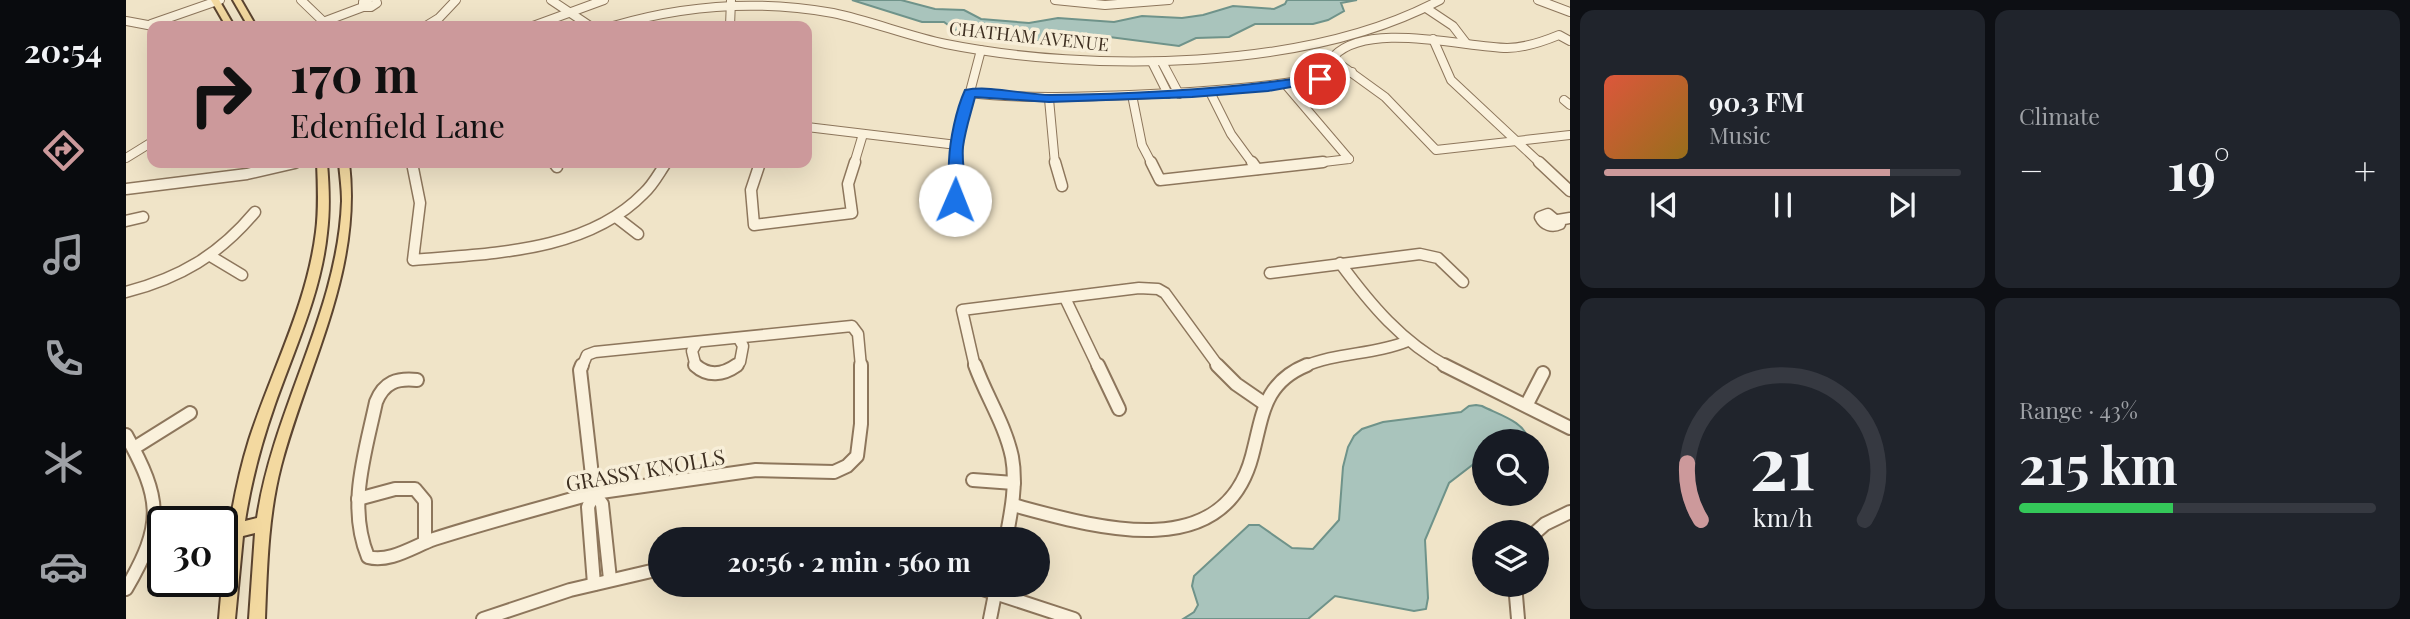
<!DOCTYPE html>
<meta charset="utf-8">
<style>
body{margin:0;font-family:"Playfair Display",serif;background:#20242c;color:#f1f3f6;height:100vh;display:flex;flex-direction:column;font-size:26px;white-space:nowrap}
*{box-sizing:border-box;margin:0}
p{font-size:23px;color:#9ea1a6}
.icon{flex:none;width:38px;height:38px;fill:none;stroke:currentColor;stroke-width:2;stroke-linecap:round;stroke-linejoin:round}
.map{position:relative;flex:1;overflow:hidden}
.details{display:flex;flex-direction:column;gap:10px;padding:10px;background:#0d0f14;width:840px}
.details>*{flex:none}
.guide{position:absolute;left:21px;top:21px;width:665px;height:147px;border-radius:14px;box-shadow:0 7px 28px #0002;background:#cc999b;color:#111;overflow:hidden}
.buttons{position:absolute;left:1346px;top:429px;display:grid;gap:14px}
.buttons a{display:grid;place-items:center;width:77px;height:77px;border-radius:50%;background:#171b24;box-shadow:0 7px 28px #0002;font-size:35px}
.speed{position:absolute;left:21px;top:506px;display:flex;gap:14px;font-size:35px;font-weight:700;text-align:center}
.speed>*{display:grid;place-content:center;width:91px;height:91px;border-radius:50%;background:#171b24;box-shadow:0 7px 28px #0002;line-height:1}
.speed .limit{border:4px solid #111;border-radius:10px;background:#fff;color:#111}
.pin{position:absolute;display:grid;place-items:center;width:60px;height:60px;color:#fff;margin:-30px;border:4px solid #fff;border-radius:50%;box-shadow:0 2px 7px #0007}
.me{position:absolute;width:77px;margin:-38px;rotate:1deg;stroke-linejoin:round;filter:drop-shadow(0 0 5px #0008)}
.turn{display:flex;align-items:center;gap:24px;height:147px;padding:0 28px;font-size:32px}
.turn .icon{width:91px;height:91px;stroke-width:2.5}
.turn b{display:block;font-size:49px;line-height:60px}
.big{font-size:52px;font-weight:700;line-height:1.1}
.details .widget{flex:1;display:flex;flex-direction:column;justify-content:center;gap:10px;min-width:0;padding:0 24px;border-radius:14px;background:#20242c}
.details .dial{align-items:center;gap:0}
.dial svg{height:182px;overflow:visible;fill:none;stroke:#363941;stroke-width:7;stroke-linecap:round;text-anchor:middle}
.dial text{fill:#f1f3f6;stroke:none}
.song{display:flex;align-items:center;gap:21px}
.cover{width:84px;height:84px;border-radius:10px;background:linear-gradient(135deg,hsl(10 70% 55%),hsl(40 70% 35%))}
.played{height:7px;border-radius:4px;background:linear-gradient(90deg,#cc999b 80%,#363941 80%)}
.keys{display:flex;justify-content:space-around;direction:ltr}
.heat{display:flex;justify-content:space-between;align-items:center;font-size:38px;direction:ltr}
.charge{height:10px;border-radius:5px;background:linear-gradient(90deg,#34c759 43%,#363941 0)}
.details .tiles{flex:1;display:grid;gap:10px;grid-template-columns:repeat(2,1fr)}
.trip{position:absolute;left:522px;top:527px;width:402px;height:70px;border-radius:35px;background:#171b24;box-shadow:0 7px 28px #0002;font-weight:700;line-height:70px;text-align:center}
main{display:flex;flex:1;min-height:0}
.tabs{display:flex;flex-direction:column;width:126px;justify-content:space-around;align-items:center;background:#090b0e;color:#9ea1a6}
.tabs .icon{width:49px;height:49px}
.tabs .on{color:#cc999b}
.tabs b{font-size:32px;color:#f1f3f6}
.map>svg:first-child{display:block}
</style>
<main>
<nav class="tabs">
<b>20:54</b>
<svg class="icon on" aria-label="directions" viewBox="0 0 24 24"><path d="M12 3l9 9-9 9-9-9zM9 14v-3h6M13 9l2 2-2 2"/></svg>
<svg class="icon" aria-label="music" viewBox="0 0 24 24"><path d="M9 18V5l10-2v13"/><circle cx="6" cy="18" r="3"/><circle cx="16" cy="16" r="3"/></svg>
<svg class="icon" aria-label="phone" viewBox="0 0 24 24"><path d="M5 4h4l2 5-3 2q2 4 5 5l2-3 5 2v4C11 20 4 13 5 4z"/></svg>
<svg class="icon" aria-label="climate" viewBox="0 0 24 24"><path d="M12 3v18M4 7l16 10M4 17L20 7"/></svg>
<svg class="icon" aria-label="car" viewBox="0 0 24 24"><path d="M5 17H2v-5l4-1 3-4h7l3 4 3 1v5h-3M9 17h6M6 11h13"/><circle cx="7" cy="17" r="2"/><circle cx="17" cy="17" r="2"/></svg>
</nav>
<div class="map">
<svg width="1444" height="619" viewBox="0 0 1444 619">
<rect width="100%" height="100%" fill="#f0e4c8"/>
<g fill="#a9c4bc" stroke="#6f938a" stroke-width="2">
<path d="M726,0H775L809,9L838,10L855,19L903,23L932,18L988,22L1016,16L1056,18L1077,15L1107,6L1148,9L1159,4L1161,0H1231L1215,3L1218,11L1202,20L1187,24H1129L1103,37L1070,38L1053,46L968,35L937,42H917L864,33L844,35L829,30L818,22H796Z"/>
<path d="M1350,405L1356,406C1371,414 1401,422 1402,441H1358V456L1323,483L1299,540L1302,598L1300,609L1288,611L1209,596L1182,619H1057L1068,612L1072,605L1066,586L1068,576L1123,525H1133L1166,548L1187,549L1213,520L1217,467L1222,447L1228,436L1236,429L1257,422L1335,412L1343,406Z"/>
</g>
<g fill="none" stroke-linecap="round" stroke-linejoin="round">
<defs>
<g id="minor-far2">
<path d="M175,0L201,25"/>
<path d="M242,0L237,2V7H245L251,3L250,0"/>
<path d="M425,0L464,26"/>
<path d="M929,0L979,5L1043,0"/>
<path d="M1412,0L1444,12"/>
<path d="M1300,8L1327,26L1340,43"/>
<path d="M0,21L27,26"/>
<path d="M197,22L237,7"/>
<path d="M25,24L94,0"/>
<path d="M300,26L313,18L330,0"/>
<path d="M407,26L478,0"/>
<path d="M487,26C558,5 634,0 707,13C745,21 782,36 820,44C965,73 1181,71 1314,0"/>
<path d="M604,26L605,0"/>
<path d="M1307,39L1325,80L1415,164"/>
<path d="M1444,41L1433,35C1416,42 1399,48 1381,48C1337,47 1242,21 1208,56L1212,63L1259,97L1310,150L1444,135"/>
<path d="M1026,62L1042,94"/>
<path d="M1036,62L1053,94"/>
<path d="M1160,85L1223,159"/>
<path d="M1084,92L1105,134L1127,164"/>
<path d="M844,93C897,99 950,97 1004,95C1079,92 1152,87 1226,72"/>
<path d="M1006,95L1016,145L1026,164"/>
<path d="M923,99L929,164"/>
<path d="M1438,100L1444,105"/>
<path d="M681,127L831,145"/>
<path d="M0,158L26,142"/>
<path d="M166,164L169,163"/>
<path d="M728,164L737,134"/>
<path d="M830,164L836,122L855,50"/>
<path d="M1181,164L1223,159"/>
</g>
<g id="minor-far1">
<path d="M929,162L936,186"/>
<path d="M1025,162L1034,180L1197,162"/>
<path d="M1126,162L1131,169"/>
<path d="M1413,162L1444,191"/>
<path d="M286,163L294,203L287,260C364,253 460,253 518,193C527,185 533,173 540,163"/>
<path d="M428,163L431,167"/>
<path d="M634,163L625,190L628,225L726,213L722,184L729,162"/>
<path d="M0,189L121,174L169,163"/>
<path d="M829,199L830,162"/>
<path d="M1422,214L1434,224C1426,228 1418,225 1414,217Z"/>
<path d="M490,217L512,234"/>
<path d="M1432,220L1444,218"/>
<path d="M0,221L17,217"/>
<path d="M86,257L116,275"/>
<path d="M1214,263C1245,305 1275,341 1322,367"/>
<path d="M1144,273L1294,254L1312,258L1337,282"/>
<path d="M0,292C54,278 93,255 129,212"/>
<path d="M939,298L972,367"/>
<path d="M456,367L461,355L469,352L726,326L732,334L735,367"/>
<path d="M570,367L566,351L570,344"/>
<path d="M609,367L614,362L617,346L613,339"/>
<path d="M849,367L836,310L1013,288L1032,289L1039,293L1093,367"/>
<path d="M1177,367C1210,352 1248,355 1282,341"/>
</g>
<g id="minor">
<path d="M456,365L454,370L468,493"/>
<path d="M569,365C582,377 597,375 611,365"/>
<path d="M849,365C860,396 879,424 886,457C891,484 885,513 880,539"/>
<path d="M972,365L993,409"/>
<path d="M1091,365L1110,384L1139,404"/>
<path d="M1318,365L1444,428"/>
<path d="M291,380C271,378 258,382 250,402C239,454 221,506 242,557C264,563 288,546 308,539C361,522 415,508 468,493"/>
<path d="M1401,404L1417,373"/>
<path d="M0,435C36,500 38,524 0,589"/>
<path d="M8,448L64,413"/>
<path d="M847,480L888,483"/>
<path d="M468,493L462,507L468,584"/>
<path d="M468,493L630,470L708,472L721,466L731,456L735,424V365"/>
<path d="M468,493L476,504L484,579"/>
<path d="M232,499L269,489H289L299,501V542"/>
<path d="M887,505C965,526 1097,567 1126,456C1137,415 1137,383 1181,365"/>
<path d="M1410,532L1419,524L1444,512"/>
<path d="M841,584L948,619"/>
<path d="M1389,584L1392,619"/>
<path d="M357,619L444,590L534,569"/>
<path d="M864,619L871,584"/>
</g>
<g id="major">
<path d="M85,0H93L108,26H100Z"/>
<path d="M107,0H115L130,26H122Z"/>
<path d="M191,163H201C203,187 204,209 201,233C195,293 168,350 148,407C135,444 125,482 119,521L131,518C147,409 212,312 216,201C216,188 214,175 213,163H223C236,271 182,364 155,466C142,516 141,568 139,619H123L129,533L117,536L109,619H93C98,559 105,498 123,440C145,372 181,305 190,232C193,209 192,186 191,163Z"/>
</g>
</defs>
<use href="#minor-far2" stroke="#8d765c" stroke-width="10"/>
<use href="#minor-far1" stroke="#8d765c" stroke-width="13"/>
<use href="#minor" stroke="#8d765c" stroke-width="16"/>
<use href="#major" stroke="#5b4430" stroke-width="4"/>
<use href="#minor-far2" stroke="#faf1dc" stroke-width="8"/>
<use href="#minor-far1" stroke="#faf1dc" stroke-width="10"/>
<use href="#minor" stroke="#faf1dc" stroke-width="12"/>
<use href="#major" fill="#f3d9a0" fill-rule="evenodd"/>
</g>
<path fill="#1a73e8" stroke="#114b97" stroke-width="2" d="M1194,75L1199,76V81L1142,91L1066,97L923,102L849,97C845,113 839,130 837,147C835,166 843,185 834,203L829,204L822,200C826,186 822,175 823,161C824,139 830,110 839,90C866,85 898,95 925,95C1015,94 1106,89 1194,75Z"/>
<g text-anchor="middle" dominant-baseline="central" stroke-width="7" stroke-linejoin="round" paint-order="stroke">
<g font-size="18" fill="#3d2e20" stroke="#f7eed8">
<text transform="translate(903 36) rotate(6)">CHATHAM AVENUE</text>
</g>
<g font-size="21" fill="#3d2e20" stroke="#f7eed8">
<text transform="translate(519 469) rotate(-10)">GRASSY KNOLLS</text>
</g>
</g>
</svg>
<div class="buttons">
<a><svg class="icon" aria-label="search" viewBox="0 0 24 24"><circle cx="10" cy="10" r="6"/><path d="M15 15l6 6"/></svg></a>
<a><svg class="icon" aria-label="layers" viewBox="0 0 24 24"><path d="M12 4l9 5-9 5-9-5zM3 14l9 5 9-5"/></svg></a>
</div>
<div class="speed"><div class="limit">30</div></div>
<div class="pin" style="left:1194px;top:79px;background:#d93025"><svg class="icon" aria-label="arrive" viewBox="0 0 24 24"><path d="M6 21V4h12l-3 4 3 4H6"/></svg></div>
<svg class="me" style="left:829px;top:200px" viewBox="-20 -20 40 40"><circle r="19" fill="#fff"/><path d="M0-13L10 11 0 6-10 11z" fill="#1a73e8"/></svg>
<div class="trip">20:56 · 2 min · 560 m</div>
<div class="guide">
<div class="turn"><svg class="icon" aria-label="right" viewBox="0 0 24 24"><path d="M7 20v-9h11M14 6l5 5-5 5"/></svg><div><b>170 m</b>Edenfield Lane</div></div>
</div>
</div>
<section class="details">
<div class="tiles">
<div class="widget">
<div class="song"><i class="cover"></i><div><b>90.3 FM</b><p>Music</p></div></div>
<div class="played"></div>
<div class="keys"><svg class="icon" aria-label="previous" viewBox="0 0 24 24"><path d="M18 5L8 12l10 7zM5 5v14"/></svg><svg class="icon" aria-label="pause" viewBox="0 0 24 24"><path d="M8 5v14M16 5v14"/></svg><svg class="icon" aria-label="next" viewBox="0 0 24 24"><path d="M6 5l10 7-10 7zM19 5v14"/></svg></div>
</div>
<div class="widget"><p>Climate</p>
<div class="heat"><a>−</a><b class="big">19°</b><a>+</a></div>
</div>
<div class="widget dial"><svg viewBox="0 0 100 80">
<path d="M14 69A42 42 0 1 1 86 69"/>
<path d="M14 69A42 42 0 0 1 8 44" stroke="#cc999b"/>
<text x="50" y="56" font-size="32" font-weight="700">21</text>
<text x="50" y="72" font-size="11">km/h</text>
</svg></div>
<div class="widget"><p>Range · 43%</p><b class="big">215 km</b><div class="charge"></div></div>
</div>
</section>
</main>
